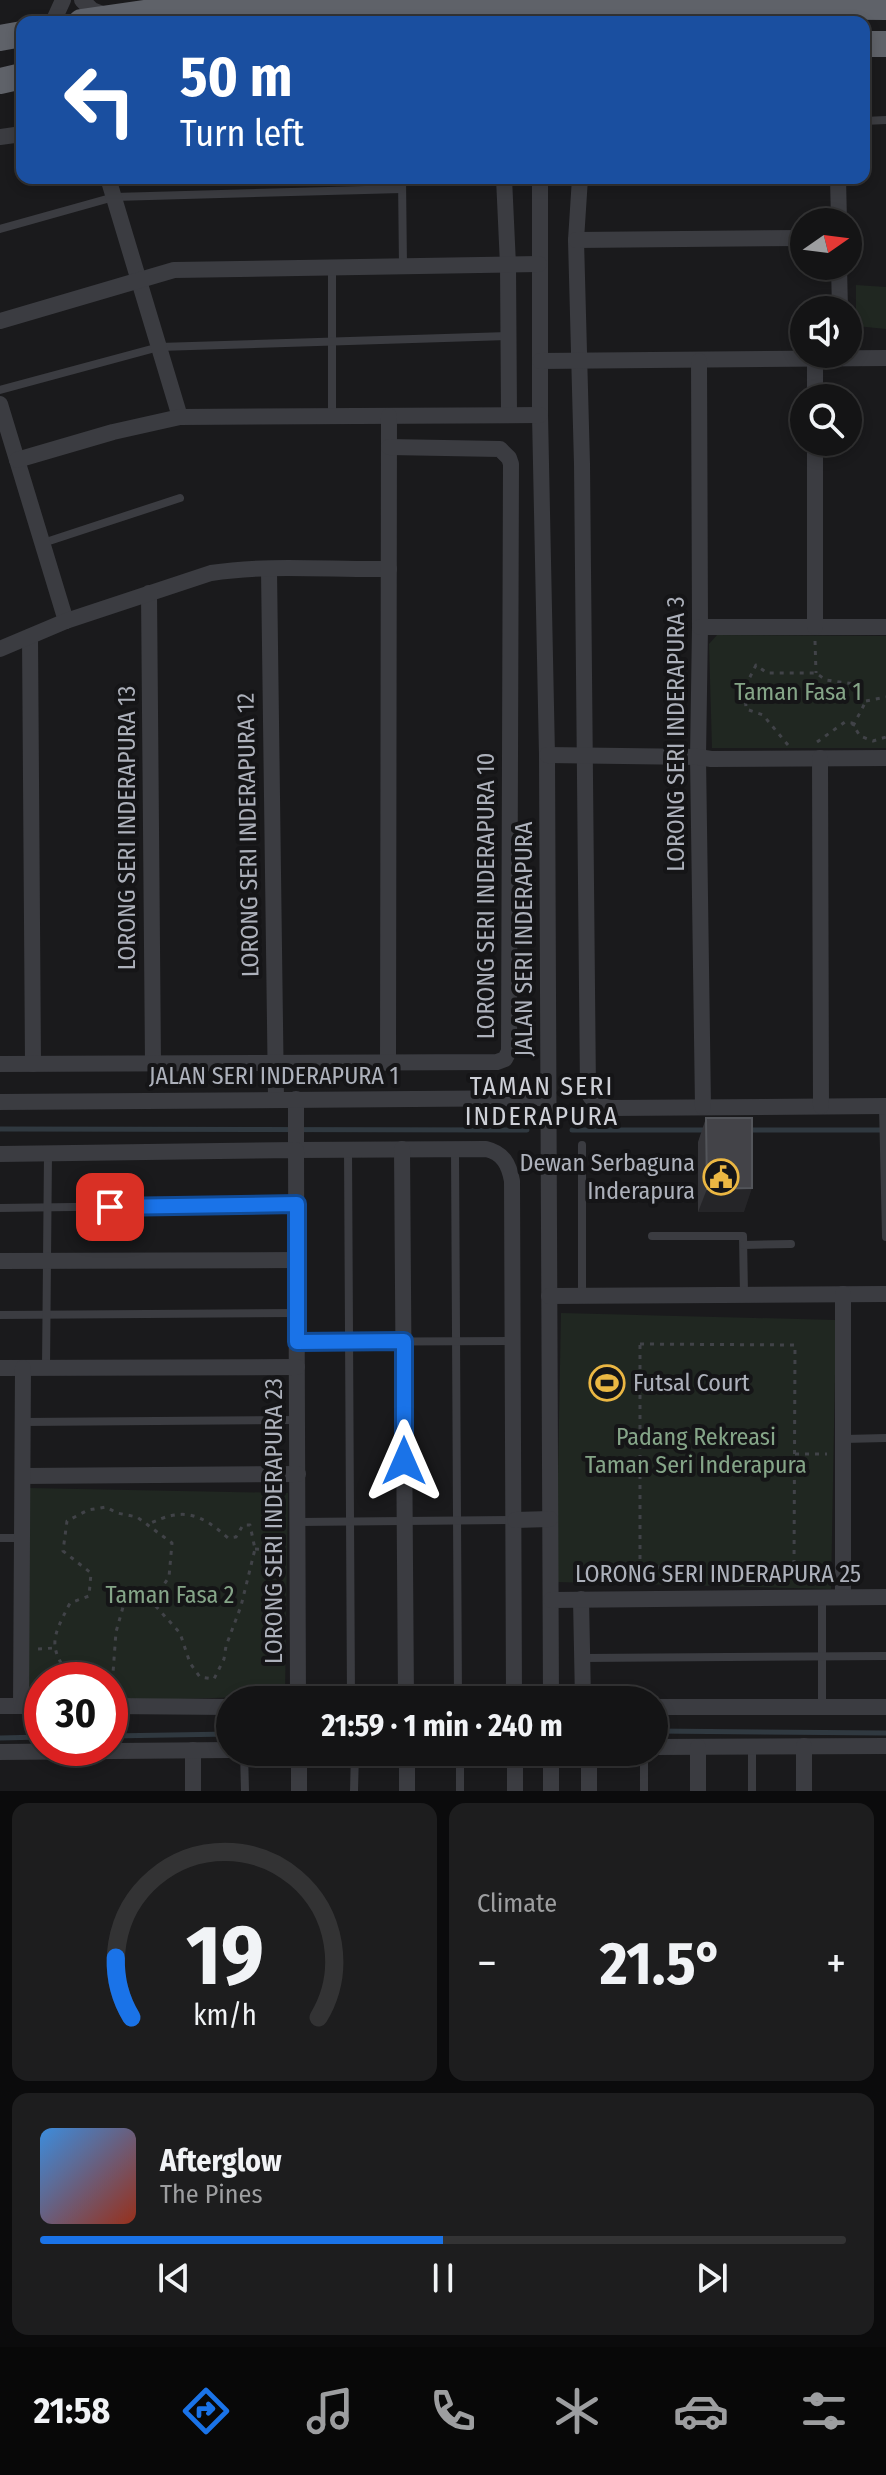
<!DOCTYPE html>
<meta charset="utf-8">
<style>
body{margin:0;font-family:"Fira Sans Condensed",sans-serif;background:#1d1d1e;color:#f1f3f6;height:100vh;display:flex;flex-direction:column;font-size:30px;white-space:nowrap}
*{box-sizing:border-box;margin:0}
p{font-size:26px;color:#9d9ea0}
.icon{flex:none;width:44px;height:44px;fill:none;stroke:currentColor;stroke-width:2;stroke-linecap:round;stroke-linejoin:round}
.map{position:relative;height:1791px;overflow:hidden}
.drawer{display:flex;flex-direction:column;gap:12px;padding:12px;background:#0b0b0c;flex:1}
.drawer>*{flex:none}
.guide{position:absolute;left:16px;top:16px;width:854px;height:168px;border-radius:16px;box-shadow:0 4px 12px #0003,0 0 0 2px #333334;background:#1a4fa0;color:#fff;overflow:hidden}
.needle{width:52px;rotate:76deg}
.fabs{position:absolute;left:790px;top:208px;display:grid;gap:16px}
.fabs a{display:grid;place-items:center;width:72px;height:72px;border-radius:50%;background:#141415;box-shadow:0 4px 12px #0003,0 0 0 2px #333334;font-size:40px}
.speed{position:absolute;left:24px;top:1662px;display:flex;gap:16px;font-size:40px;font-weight:700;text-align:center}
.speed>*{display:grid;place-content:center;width:104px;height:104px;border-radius:50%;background:#141415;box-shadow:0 4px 12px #0003,0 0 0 2px #333334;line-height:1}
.speed .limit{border:12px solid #d22;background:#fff;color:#111}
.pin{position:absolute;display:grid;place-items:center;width:68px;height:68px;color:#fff;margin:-34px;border-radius:16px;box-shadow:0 4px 12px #0006}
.me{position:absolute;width:88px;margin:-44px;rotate:0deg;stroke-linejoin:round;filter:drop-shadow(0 0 6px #0008)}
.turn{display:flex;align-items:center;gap:28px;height:168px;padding:0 32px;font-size:36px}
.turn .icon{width:104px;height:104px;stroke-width:2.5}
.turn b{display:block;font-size:56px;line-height:68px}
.big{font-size:60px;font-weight:700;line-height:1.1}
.drawer .card{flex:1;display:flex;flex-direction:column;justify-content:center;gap:12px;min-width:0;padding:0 28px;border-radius:16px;background:#1d1d1e}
.drawer .dial{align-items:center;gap:0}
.dial svg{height:208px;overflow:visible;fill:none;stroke:#333334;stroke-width:7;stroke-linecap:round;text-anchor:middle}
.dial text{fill:#f1f3f6;stroke:none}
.song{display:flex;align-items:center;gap:24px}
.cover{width:96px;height:96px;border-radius:12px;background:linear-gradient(135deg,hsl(210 70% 55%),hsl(10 70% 35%))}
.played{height:8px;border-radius:4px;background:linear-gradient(90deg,#1a73e8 50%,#333334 50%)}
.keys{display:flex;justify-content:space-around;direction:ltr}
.heat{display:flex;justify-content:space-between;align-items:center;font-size:44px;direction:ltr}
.drawer .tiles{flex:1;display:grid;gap:12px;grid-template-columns:1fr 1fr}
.card:last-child{grid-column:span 2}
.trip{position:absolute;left:216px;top:1686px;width:452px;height:80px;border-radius:40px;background:#141415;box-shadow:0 4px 12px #0003,0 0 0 2px #333334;font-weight:700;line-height:80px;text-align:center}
.tab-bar{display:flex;height:128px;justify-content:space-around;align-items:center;background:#080808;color:#9d9ea0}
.tab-bar .icon{width:56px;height:56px}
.tab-bar .active{color:#1a73e8}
.tab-bar b{font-size:36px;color:#f1f3f6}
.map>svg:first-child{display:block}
</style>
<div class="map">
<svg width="886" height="1791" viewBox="0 0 886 1791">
<rect width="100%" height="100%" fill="#1a1a1c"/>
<g fill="#202721">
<path d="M856,285L886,287V329L856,326Z"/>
<path d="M717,635L886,636V748H712L709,644Z"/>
<path d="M561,1313L836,1320L831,1589L556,1582Z"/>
<path d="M28,1488L288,1493L285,1696L110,1701V1680H42V1703H26Z"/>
</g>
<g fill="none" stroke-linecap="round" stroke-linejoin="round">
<g stroke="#303940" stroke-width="5">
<path d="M0,1129L527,1130"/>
<path d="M572,1130H707"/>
<path d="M749,1130H883"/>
<path d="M654,1731L886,1733"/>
<path d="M110,1736L230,1734"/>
<path d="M0,1738L42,1737"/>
</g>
<g stroke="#414348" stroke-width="3" stroke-dasharray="4 6" stroke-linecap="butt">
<path d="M815,641L816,673"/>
<path d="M866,701L886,697"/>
<path d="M853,726L866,701"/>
<path d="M817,742L845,722L852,723L860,736L873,741L886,737"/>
<path d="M788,745L763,715L746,709L745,687L756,665L767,673H816L826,680L854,684L858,695L866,701"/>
<path d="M640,1344L795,1345L794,1568L640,1567Z"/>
<path d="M795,1454H827"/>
<path d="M255,1549L284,1550"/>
<path d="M38,1649L54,1648"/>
<path d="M72,1680C48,1646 51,1640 70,1603L89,1596L91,1573L63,1551L67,1521L88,1510L106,1507L117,1513L137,1517L172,1543L169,1577L152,1602"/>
<path d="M110,1680L113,1673L116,1632L123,1607L136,1602H152L180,1633L190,1663L200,1677L214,1679L224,1659L226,1646L241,1606L255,1549L250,1525H243L236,1537L228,1538C200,1513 183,1507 149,1524"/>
</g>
<g stroke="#3b3c41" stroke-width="8">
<path d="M864,121L886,120"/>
<path d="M402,178L403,266"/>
<path d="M0,229L114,197L402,189"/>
<path d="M332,266V416"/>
<path d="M0,390L159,347L508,336"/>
<path d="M43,543L180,498"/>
<path d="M883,1106L886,1237"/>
<path d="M582,1145V1296"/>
<path d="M348,1149L351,1700"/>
<path d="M455,1149L458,1700"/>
<path d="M0,1208L297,1204"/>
<path d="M652,1236H743L744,1295"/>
<path d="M744,1245L791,1244"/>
<path d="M0,1315L296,1313"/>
<path d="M297,1342L513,1341"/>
<path d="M46,1368L48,1154"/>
<path d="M23,1422L297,1420"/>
<path d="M844,1439L886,1438"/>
<path d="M298,1522L514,1520"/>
<path d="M0,1538H22"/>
<path d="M822,1597V1707"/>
<path d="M583,1658L886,1656"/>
<path d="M244,1752L245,1791"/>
<path d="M644,1752V1791"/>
<path d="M354,1791L355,1752"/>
<path d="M460,1791V1752"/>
<path d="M752,1791V1747"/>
</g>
<g stroke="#3b3c41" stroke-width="16">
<path d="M82,0L92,10L107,16"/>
<path d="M53,22L63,0"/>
<path d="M0,137L22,134"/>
<path d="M108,178L180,417"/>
<path d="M504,178L508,265L509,414"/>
<path d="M540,178V415L547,755L551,1700"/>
<path d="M580,178L576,240L582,464L588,1092C593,1103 598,1106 610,1108L886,1106"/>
<path d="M838,178L839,222"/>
<path d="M576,240L804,238"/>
<path d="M839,266L840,310"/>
<path d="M0,321L174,270L539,264"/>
<path d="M540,361L886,358"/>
<path d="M699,361L700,627L698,757L703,1107"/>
<path d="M815,398V359"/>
<path d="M0,404L66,621"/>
<path d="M17,460L113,432L180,417L540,415"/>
<path d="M269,570L276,1099"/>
<path d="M149,593L153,1064"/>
<path d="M700,627H886"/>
<path d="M815,627V442"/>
<path d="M30,637L33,1064"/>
<path d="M0,649L66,621L211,573C269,564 330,570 389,569"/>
<path d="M547,755L698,757L711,759L886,758"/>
<path d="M820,758L821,1106"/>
<path d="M388,1063L389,416"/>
<path d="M0,1064L497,1062L505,1059L509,1051L511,464L509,458L500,449L389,447"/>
<path d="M296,1099V1150L486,1149C503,1153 509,1164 512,1181L514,1700"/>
<path d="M0,1102L548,1098"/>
<path d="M402,1149L406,1700"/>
<path d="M0,1154L296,1150L298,1700"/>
<path d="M0,1261L297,1260"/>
<path d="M549,1296L886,1294"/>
<path d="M0,1368L297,1367"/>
<path d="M23,1476L298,1474"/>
<path d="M515,1520L550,1519"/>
<path d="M843,1597V1294"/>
<path d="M581,1599L583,1700"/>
<path d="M551,1600L886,1597"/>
<path d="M0,1706H42"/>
<path d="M21,1706L23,1368"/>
<path d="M110,1706L230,1707"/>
<path d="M654,1707H886"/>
<path d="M654,1747L886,1746"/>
<path d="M698,1747V1791"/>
<path d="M193,1750V1791"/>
<path d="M0,1752L230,1750"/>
<path d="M299,1752V1791"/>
<path d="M551,1752V1791"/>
<path d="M589,1752V1791"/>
<path d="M407,1791V1752"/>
<path d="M515,1791V1752"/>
<path d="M804,1791V1746"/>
</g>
<g stroke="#5f6269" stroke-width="26">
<path d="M81,22L222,2L886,7"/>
<path d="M0,38L22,34"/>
<path d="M864,44H886"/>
<path d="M0,81L22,76"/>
</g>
</g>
<path fill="#36363a" d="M706,1118L744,1212H698V1142Z"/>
<path fill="#252528" d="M752,1188L744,1212H698L707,1189Z"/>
<path fill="#434348" stroke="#53555a" stroke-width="2" d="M706,1118H752V1188L707,1189Z"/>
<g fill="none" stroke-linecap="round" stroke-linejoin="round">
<defs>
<path id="route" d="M110,1207L297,1204V1342L404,1341V1461"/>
</defs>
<use href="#route" stroke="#114b97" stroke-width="20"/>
<use href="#route" stroke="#1a73e8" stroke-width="14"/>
</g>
<defs>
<symbol id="civic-ring" viewBox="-11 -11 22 22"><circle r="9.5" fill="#151517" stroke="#ebb743" stroke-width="1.5"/><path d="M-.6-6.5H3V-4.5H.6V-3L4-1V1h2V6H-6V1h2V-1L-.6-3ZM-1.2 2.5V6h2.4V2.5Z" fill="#ebb743"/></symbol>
<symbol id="stadium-ring" viewBox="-11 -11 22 22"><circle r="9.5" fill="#151517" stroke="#ebb743" stroke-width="1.5"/><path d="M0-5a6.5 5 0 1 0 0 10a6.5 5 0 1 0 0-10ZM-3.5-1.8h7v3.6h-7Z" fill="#ebb743"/></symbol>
</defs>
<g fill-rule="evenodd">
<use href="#civic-ring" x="701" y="1157" width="40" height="40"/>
<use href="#stadium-ring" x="587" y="1363" width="40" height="40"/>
</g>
<g text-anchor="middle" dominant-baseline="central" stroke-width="8" stroke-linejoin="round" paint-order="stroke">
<g font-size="24" fill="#85a588" stroke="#151517">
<text x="798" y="692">Taman Fasa 1</text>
<text x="696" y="1437">Padang Rekreasi<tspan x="696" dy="28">Taman Seri Inderapura</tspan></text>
<text x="170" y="1595">Taman Fasa 2</text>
</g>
<g font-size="24" fill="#adb1bb" stroke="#151517">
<text transform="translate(676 734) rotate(-90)">LORONG SERI INDERAPURA 3</text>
<text transform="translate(127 828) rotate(-90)">LORONG SERI INDERAPURA 13</text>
<text transform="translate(248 835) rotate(-91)">LORONG SERI INDERAPURA 12</text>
<text transform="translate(486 896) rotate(-90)">LORONG SERI INDERAPURA 10</text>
<text transform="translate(524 939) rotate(-90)">JALAN SERI INDERAPURA</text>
<text x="274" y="1076">JALAN SERI INDERAPURA 1</text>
<text transform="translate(274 1521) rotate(-90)">LORONG SERI INDERAPURA 23</text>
<text x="718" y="1574">LORONG SERI INDERAPURA 25</text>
</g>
<g font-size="24" fill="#adb1bb" stroke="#151517" text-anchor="end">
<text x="695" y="1163">Dewan Serbaguna<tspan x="695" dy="28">Inderapura</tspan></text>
<text x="633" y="1383" text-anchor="start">Futsal Court</text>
</g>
<g font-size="26" letter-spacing="2" fill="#ced0d7" stroke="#151517">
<text x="542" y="1086">TAMAN SERI<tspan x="542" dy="30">INDERAPURA</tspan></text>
</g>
</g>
</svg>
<div class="fabs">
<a><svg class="needle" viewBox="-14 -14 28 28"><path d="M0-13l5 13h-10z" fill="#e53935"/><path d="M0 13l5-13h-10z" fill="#9d9ea0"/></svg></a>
<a><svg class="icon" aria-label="sound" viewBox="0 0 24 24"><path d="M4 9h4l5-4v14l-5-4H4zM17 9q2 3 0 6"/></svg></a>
<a><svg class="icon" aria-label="search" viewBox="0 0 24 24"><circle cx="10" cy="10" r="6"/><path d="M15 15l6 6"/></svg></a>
</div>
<div class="speed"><div class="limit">30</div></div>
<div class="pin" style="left:110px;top:1207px;background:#d93025"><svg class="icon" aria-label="arrive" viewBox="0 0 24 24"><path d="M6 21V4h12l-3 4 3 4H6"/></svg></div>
<svg class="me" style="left:404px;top:1461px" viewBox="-20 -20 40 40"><path d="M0-17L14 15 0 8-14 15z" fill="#1a73e8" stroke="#fff" stroke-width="4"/></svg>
<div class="trip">21:59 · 1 min · 240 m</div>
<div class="guide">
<div class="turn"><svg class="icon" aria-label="left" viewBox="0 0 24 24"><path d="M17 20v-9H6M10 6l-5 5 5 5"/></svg><div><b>50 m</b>Turn left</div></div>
</div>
</div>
<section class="drawer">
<div class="tiles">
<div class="card dial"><svg viewBox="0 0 100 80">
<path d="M14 69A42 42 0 1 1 86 69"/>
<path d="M14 69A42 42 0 0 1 8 46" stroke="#1a73e8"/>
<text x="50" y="56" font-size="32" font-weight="700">19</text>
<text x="50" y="72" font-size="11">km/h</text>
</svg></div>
<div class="card"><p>Climate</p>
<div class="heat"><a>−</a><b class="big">21.5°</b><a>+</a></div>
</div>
<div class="card">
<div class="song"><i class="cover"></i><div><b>Afterglow</b><p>The Pines</p></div></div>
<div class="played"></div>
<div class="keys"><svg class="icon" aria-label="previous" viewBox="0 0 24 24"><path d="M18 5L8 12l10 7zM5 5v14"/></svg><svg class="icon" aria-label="pause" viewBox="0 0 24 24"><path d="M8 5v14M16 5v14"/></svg><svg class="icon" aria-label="next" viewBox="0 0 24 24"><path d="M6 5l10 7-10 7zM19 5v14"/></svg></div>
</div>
</div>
</section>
<nav class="tab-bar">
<b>21:58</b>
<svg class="icon active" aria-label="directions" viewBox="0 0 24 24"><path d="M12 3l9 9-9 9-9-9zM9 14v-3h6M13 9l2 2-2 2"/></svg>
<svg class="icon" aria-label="music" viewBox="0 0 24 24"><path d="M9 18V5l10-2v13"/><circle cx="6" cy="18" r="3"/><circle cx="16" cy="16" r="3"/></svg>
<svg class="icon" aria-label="phone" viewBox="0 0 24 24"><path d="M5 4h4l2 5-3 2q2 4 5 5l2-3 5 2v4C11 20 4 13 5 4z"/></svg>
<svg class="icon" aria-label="climate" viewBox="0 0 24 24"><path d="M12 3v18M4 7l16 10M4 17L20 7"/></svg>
<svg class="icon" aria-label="car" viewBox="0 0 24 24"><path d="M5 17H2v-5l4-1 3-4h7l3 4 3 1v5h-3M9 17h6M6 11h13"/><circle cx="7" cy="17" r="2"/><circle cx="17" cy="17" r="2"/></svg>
<svg class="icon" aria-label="filters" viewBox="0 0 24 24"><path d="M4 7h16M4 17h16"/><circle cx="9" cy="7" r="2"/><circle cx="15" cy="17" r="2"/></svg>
</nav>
